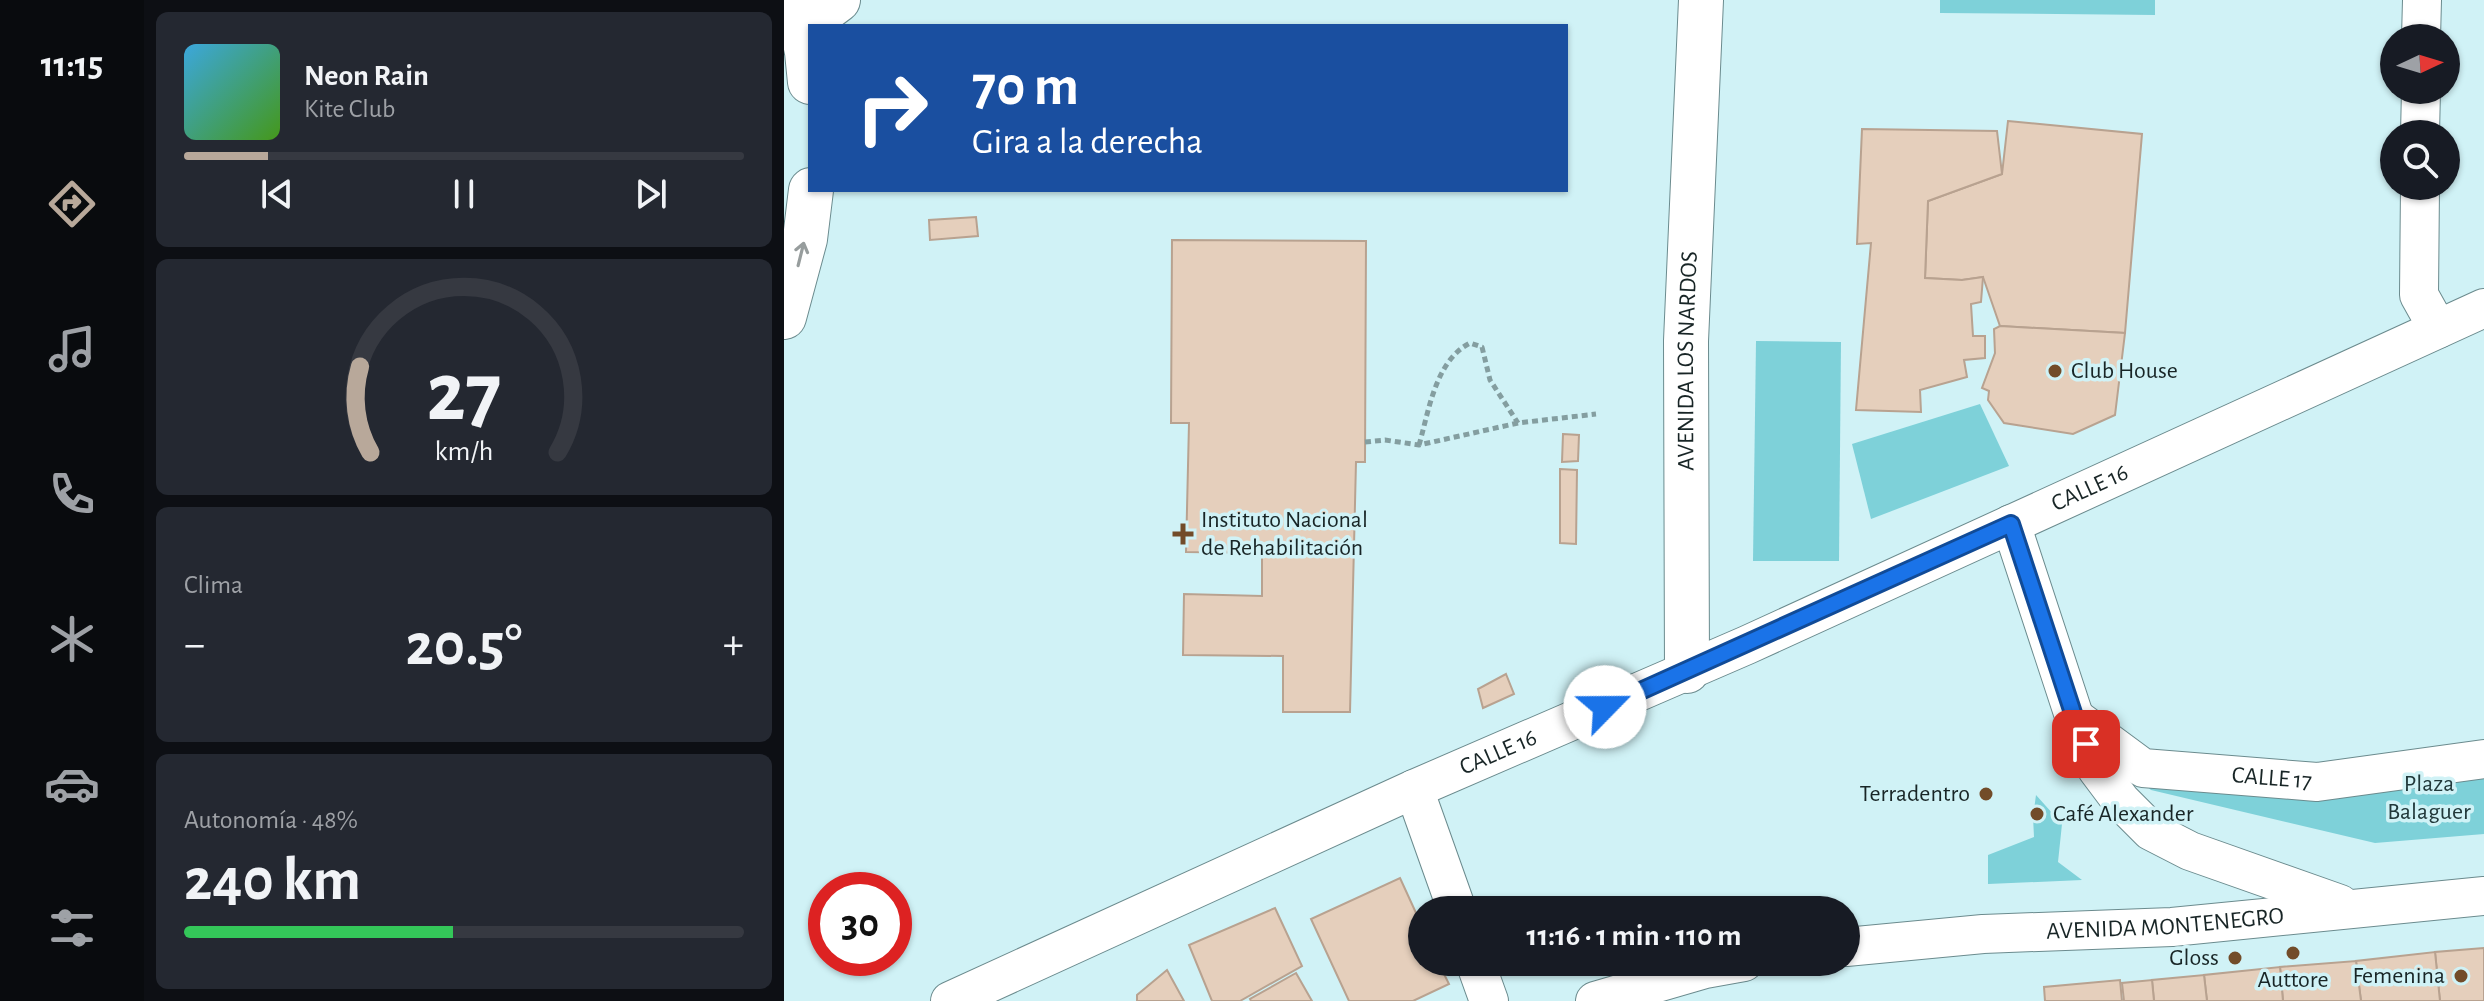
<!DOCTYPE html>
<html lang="es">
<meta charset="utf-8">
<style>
body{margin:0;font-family:"Alegreya Sans",sans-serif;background:#242831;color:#f1f3f6;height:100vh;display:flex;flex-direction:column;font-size:30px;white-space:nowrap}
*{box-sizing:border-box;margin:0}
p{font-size:26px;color:#9ea1a6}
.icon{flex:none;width:44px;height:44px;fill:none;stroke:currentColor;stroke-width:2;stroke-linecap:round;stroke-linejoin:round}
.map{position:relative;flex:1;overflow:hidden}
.drawer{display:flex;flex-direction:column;gap:12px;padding:12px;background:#0d0f14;width:640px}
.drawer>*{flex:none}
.hud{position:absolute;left:24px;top:24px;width:760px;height:168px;border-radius:0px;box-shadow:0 2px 6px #0004;background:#1a4fa0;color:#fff;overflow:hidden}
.needle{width:52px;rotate:86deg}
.buttons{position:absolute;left:1596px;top:24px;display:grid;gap:16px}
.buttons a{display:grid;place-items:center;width:80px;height:80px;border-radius:50%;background:#171b24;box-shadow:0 2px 6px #0004;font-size:40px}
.speed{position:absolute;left:24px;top:872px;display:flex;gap:16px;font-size:40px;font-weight:700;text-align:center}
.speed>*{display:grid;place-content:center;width:104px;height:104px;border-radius:50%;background:#171b24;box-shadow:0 2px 6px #0004;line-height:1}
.speed .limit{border:12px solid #d22;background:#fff;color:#111}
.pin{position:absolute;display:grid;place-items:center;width:68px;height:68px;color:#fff;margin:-34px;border-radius:16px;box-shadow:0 4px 12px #0006}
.me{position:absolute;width:88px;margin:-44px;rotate:67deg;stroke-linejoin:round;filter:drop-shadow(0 0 6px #0008)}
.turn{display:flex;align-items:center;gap:28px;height:168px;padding:0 32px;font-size:36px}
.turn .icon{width:104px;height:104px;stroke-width:2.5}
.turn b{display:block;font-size:56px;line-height:68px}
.big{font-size:60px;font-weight:700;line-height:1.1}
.drawer .tile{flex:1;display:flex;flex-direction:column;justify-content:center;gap:12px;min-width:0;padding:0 28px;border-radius:12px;background:#242831}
.drawer .dial{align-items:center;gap:0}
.dial svg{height:208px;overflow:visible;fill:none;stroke:#363941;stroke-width:7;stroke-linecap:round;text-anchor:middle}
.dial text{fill:#f1f3f6;stroke:none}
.song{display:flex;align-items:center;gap:24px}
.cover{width:96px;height:96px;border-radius:12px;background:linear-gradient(135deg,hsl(200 70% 55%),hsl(100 70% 35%))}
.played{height:8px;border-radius:4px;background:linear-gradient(90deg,#b8a89a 15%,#363941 15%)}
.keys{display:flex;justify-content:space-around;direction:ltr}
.heat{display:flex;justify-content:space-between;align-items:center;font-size:44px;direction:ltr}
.charge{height:12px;border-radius:6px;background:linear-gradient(90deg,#34c759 48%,#363941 0)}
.trip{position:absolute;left:624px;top:896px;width:452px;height:80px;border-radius:40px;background:#171b24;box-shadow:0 2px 6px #0004;font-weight:700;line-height:80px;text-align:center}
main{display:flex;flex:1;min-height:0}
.menu{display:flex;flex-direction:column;width:144px;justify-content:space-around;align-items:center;background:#090b0e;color:#9ea1a6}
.menu .icon{width:56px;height:56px}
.menu .current{color:#b8a89a}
.menu b{font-size:36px;color:#f1f3f6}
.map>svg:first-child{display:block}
</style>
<main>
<nav class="menu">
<b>11:15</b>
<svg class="icon current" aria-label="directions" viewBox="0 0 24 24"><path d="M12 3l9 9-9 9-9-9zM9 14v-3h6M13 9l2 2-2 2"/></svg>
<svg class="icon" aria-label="music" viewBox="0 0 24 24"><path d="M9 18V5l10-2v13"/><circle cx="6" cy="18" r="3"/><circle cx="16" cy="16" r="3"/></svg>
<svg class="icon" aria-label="phone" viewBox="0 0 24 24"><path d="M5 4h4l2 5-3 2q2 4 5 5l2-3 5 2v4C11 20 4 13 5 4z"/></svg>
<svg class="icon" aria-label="climate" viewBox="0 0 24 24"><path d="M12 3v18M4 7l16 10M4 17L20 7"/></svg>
<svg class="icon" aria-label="car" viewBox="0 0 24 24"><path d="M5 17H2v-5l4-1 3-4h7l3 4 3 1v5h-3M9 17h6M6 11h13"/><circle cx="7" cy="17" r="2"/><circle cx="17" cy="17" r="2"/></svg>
<svg class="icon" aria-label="filters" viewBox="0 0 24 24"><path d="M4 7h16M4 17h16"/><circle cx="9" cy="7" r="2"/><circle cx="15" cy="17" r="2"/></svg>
</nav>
<section class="drawer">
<div class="tile">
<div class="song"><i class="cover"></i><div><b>Neon Rain</b><p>Kite Club</p></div></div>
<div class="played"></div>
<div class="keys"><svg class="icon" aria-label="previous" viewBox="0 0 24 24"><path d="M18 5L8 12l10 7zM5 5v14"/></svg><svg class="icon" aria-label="pause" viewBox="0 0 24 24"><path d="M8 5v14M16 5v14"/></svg><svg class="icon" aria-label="next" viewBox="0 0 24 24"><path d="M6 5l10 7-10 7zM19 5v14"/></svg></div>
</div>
<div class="tile dial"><svg viewBox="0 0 100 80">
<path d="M14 69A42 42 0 1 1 86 69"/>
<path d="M14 69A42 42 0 0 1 10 36" stroke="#b8a89a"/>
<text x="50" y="56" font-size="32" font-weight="700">27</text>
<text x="50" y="72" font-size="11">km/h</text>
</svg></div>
<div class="tile"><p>Clima</p>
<div class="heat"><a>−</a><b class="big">20.5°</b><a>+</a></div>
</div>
<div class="tile"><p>Autonomía · 48%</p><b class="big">240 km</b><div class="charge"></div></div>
</section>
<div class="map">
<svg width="1700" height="1001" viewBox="0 0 1700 1001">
<rect width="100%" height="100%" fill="#d0f2f6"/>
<g fill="#7ed1d9">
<path d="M1156,0H1371V15L1156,13Z"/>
<path d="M972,341L1057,342L1055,561H969Z"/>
<path d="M1196,404L1225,466L1087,519L1068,444Z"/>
<path d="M1700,751V834L1591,843L1367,790L1339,766L1384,779Z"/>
<path d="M1252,795L1278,824L1274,862L1298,880L1204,884V855L1250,837L1249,817Z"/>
</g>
<g fill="#e5cfbc" stroke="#b8a290" stroke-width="2">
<path d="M1224,121L1358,134L1341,333L1216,326L1199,277L1178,280L1141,278L1144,201L1218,174Z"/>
<path d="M1078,129L1213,131L1218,174L1144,201L1141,278L1178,280L1199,277L1197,302L1187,304L1189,336H1201V358L1180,360L1183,377L1136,390L1137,412L1072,410L1087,243L1073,244Z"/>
<path d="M192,217L194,236L146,240L145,220Z"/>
<path d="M388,240L582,241L581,462H572L566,712H499V656L399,655L400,594L478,596V553L402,552L405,423H387Z"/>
<path d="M1216,326L1341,333L1331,415L1289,434L1220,423L1204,400L1205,391L1198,388L1211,353L1210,329Z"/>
<path d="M779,434L795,435L794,461L778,462Z"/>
<path d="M776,469L793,470L792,544L776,543Z"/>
<path d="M722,674L730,694L699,708L694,689Z"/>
<path d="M616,878L638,926V962H654L665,984L629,1001H565L527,919Z"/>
<path d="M491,908L518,966L456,1001H428L405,945Z"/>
<path d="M1700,948V1001H1656L1651,952Z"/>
<path d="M1651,952L1656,1001H1577L1572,961Z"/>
<path d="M1572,961L1577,1001H1499L1496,967Z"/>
<path d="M1496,967L1499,1001H1423L1420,975Z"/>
<path d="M383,970L400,1001H353V995Z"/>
<path d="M512,973L528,1001H467L466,999Z"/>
<path d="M1420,975L1423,1001H1370L1368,980Z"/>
<path d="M1336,980L1338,1001H1261L1260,987Z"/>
<path d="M1368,980L1370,1001H1340L1338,983Z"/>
</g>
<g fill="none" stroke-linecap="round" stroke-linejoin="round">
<defs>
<g id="street">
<path d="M1637,38L1638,0"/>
<path d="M1636,134L1637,90"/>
<path d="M1636,186L1635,295L1654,329"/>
<path d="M1227,524L1291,719L1313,769L1337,801L1367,831L1406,851L1556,904"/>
<path id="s1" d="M1294,720L1359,768L1533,782L1700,759"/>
<path d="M630,789L673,910"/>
<path id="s2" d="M1062,947L1199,934L1388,927L1700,896"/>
<path d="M691,962L705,1001"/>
<path id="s3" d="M166,1001L630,789L963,645L1700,308"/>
<path d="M811,1001L921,969L960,962"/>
</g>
<g id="secondary">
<path d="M12,0L23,52L26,82"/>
<path d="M31,26L38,12L54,0"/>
<path d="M0,317L21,239L27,190"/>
<path id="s4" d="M903,671L902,341L917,0"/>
</g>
</defs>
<use href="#street" stroke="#6b8b8e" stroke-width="40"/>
<use href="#secondary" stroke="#6b8b8e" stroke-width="46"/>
<g stroke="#849ea0" stroke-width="5" stroke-dasharray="6 4" stroke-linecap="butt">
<path d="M581,442L601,440L635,445L734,423L812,414"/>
<path d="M635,445C645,411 651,361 686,343L698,347L706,380L734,423"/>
</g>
<use href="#street" stroke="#fff" stroke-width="38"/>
<use href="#secondary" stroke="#fff" stroke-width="44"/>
</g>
<defs><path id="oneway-shaft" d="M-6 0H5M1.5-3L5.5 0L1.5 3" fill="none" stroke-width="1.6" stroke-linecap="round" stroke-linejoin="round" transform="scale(2)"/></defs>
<use stroke="#979d9d" href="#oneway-shaft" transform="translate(17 254) rotate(-76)"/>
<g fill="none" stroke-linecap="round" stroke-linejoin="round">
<defs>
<path id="route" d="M821,707L1227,524L1291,719L1302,744"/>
</defs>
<use href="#route" stroke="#114b97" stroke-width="20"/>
<use href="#route" stroke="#1a73e8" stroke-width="14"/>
</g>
<g fill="#724c29" stroke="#d0f2f6" stroke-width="3">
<circle cx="1271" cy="371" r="8"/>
<path d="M395 522h8v8h8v8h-8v8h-8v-8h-8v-8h8z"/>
<circle cx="1202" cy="794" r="8"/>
<circle cx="1253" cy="814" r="8"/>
<circle cx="1509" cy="953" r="8"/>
<circle cx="1451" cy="958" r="8"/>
<circle cx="1677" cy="976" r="8"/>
</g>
<g text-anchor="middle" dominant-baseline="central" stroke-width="7" stroke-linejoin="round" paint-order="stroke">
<g font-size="24" fill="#182526" stroke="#d0f2f6">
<text stroke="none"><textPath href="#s4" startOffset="310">AVENIDA LOS NARDOS</textPath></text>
<text stroke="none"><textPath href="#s3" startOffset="1250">CALLE 16</textPath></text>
<text stroke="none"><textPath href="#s3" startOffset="602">CALLE 16</textPath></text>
<text stroke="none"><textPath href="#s1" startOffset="210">CALLE 17</textPath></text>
<text stroke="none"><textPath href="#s2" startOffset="320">AVENIDA MONTENEGRO</textPath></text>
</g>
<g font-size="24" fill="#182526" stroke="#d0f2f6" text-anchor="start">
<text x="1287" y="371">Club House</text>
<text x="417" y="520">Instituto Nacional<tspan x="417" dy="28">de Rehabilitación</tspan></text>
<text x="1186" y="794" text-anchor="end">Terradentro</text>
<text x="1269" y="814">Café Alexander</text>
<text x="1435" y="958" text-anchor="end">Gloss</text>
<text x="1661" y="976" text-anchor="end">Femenina</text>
<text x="1509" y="980" text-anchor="middle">Auttore</text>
</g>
<g font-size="24" fill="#21383a" stroke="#d0f2f6">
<text x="1645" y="784">Plaza<tspan x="1645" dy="28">Balaguer</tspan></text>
</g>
</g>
</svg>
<div class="buttons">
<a><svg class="needle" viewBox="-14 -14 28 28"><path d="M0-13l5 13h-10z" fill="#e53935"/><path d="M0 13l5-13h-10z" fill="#9ea1a6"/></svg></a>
<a><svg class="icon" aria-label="search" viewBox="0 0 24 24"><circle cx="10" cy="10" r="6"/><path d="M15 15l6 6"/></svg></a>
</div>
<div class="speed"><div class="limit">30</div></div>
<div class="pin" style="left:1302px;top:744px;background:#d93025"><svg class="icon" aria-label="arrive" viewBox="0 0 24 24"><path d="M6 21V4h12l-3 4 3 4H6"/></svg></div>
<svg class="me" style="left:821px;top:707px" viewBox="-20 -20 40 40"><circle r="19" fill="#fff"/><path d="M0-13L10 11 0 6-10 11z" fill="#1a73e8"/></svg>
<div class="trip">11:16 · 1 min · 110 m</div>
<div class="hud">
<div class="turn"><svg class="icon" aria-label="right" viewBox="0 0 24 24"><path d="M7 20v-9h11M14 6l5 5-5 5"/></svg><div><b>70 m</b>Gira a la derecha</div></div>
</div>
</div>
</main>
